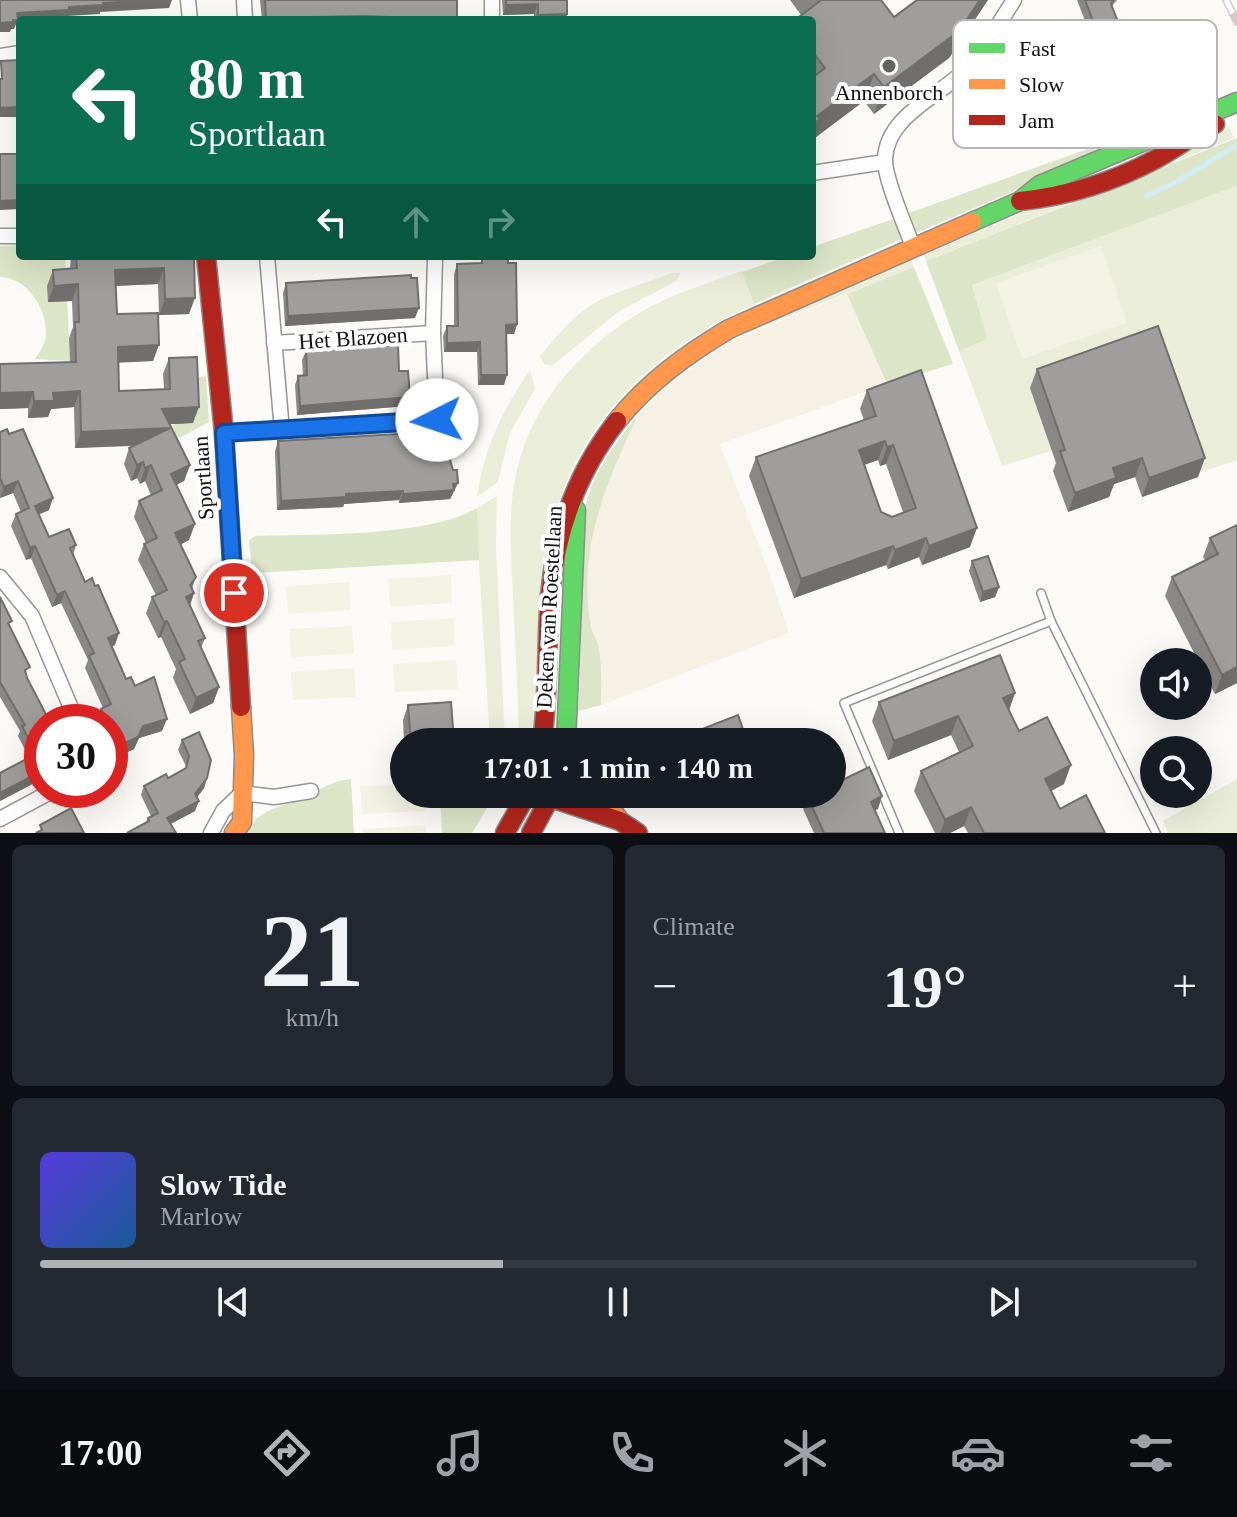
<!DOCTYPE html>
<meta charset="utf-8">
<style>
body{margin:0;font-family:Georgia,serif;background:#242831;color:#f1f3f6;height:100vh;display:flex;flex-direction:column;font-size:30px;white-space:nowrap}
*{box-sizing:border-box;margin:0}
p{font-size:26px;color:#9ea1a6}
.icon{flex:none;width:44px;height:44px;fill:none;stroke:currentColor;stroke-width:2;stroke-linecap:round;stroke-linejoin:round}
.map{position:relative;height:833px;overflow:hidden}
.details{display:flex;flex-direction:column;gap:12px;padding:12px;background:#0d0f14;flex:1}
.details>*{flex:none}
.hud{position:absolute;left:16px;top:16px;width:800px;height:244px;border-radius:8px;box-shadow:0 8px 32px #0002;background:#0b6e4f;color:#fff;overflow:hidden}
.controls{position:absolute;left:1140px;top:648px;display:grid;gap:16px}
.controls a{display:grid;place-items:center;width:72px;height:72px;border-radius:50%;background:#171b24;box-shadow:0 8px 32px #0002;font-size:40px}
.speed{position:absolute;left:24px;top:704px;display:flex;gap:16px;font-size:40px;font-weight:700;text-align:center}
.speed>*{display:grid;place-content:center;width:104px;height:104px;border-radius:50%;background:#171b24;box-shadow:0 8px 32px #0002;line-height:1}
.speed .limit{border:12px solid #d22;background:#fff;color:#111}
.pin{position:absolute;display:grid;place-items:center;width:68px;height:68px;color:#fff;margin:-34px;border:4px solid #fff;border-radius:50%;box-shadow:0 2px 8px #0007}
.me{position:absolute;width:88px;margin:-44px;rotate:266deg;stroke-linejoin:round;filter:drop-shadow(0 0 6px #0008)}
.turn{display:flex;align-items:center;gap:28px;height:168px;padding:0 40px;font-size:36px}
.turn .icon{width:104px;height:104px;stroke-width:2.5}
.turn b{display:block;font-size:56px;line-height:68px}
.lanes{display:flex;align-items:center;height:76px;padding:0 40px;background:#0003;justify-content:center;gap:40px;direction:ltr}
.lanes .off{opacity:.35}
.big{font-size:60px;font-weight:700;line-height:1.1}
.details .widget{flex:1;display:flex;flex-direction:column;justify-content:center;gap:12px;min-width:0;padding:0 28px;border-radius:12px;background:#242831}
.details .dial{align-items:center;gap:0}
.dial b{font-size:104px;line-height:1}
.song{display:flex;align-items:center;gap:24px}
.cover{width:96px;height:96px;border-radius:12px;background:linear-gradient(135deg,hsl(250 70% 55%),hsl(210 70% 35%))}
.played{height:8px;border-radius:4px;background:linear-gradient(90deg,#b1b2b3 40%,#363941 40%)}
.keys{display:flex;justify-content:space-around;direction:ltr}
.heat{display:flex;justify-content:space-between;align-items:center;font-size:44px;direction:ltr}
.details .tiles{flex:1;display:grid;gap:12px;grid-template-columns:1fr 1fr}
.widget:last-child{grid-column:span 2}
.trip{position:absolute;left:390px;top:728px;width:456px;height:80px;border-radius:40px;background:#171b24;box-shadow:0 8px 32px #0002;font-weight:700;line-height:80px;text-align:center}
.tabs{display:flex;height:128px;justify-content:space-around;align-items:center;background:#090b0e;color:#9ea1a6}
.tabs .icon{width:56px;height:56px}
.tabs .selected{color:#b1b2b3}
.tabs b{font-size:36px;color:#f1f3f6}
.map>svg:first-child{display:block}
</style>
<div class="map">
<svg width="1237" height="833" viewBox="0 0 1237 833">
<rect width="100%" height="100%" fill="#fcfaf7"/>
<path fill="#f6f1e5" d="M847,294L887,384L720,444L768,569L789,633L601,705L598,646L590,626L587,585L589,557L595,520L612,471L638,415L669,384L728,342Z"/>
<g fill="#eaeed9">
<path d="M1229,127L1234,138L926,261L924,255L1220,128Z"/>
<path d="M1237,186V460L1195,474L1054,450L1002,466L959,351L986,340L987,337L972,285Z"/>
<path d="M911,260L914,267L747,333V327Z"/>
<path d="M742,271L754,304C651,351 571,426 549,541L538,742H519C518,693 515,645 513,597C511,555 507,511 517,470C532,401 586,343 646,309C675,293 711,282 742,271Z"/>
<path d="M672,273H681L676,281L618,312L552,366L544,364L540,356C557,336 576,312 600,300C623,289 649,282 672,273Z"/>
<path d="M530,370L535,389L510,433L498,482L477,497C484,448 502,410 530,370Z"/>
<path d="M497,496L496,545L505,742H490L477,534V508Z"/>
<path d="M1237,779V833H1168L1163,821Z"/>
</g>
<g fill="#dde5c8">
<path d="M1237,138V186L972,285L987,337L986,340L959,351L926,261Z"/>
<path d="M1093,147L1096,156L916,233L909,213Z"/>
<path d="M896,218L904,238L754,304L742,272L787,256H812V247Z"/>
<path d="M20,245V256H65L70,361L35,359C39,353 43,347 45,341C51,315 29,277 0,277V246Z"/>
<path d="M914,267L953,364L887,384L847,294Z"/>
<path d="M206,376L209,422L129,465V448L191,416L190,378Z"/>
<path d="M638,415C610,475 583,534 588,602C589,610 589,619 591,627C593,635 598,641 599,650C602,668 601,686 601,705L578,711C582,661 580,612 582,562C583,546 581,528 584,512C591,475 615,444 638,415Z"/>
<path d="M477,508L479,560L252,573L249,540L255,536C314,534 428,537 477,508Z"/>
<path d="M351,779L354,833H247L256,819L266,812L338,781Z"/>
<path d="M440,794H492L493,798L472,833H442Z"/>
</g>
<g fill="#f2f3e3">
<path d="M1101,246L1127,323L1022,359L996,283Z"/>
<path d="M451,575L452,603L390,607L388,579Z"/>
<path d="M349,582L351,610L288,614L286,586Z"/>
<path d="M454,618L455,646L392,650L391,622Z"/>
<path d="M352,626L354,654L291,657L289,629Z"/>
<path d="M456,660L458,689L395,692L393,664Z"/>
<path d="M354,668L356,697L293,700L291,672Z"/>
<path d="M404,784V794H424L425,811L362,814L360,786Z"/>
<path d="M426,825V833H363V829Z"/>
</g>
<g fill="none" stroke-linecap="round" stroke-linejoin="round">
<path stroke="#d1edf2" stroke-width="5" d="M1146,196L1176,182L1237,145"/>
<defs>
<g id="lane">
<path d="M1041,593L1051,621L1156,833"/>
<path d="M899,833L844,703L1051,621"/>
</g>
<g id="street">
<path d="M188,0L190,20"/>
<path d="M244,0L245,20"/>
<path d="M492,0V20"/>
<path d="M0,56L20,53"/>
<path d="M812,173L885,162"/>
<path d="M0,236H20"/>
<path d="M913,247C906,227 884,178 885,159C887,112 947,94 973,62C988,43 1001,20 1014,0"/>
<path d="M267,256L282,431"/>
<path d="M274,343L433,333"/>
<path d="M224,433L437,420L433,333L435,258"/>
<path d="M0,577L32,616L77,722"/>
<path d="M0,819L54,790"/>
<path d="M211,833L223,811L242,793L274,797L311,791"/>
</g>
<g id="fast">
<path d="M972,222L1020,201L1040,185L1237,102"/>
<path d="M566,742L576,510"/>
</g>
<g id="slow">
<path d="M617,421C648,382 687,354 729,329L972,222"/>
<path d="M591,794L606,803L618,818"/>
<path d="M234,833L242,822L244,755L241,707"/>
</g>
<g id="jam">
<path d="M1020,201C1068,196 1113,182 1156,159C1176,148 1194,134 1215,124"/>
<path d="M206,256L224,433L241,707"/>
<path d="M542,742C549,693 546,644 550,595C556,531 577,472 617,421"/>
<path d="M539,794L620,821L638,833"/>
<path d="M505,833L527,794"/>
<path d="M531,833L552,794"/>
</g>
</defs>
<use href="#lane" stroke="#969594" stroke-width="10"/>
<use href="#street" stroke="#969594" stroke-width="17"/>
<use href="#fast" stroke="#8d8c8b" stroke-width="21"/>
<use href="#slow" stroke="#8d8c8b" stroke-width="21"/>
<use href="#jam" stroke="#8d8c8b" stroke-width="21"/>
<use href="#lane" stroke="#fffefe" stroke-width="7"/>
<use href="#street" stroke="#fffefe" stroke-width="14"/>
<use href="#fast" stroke="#63d668" stroke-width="18"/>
<use href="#slow" stroke="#ff974d" stroke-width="18"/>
<use href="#jam" stroke="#b3261e" stroke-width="18"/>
<defs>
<path id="rail" d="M1226,0L1237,22"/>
</defs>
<use href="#rail" stroke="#d7c8cb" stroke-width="8"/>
<use href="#rail" stroke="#fff" stroke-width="5" stroke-dasharray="15" stroke-linecap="butt"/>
</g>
<g fill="#8a8886" fill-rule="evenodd">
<path d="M260,0H457L456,20H262Z"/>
<path d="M502,0H567V14L565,20H534V14L503,15Z"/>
<path d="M790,0H881L894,17L917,0H988L949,58L874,114L864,101L812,140V20L801,15Z"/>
<path d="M1077,0H1117L1112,6L1144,88L1140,98L1118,107Z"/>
<path d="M71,256H190L189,314L159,315L158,284L116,286L117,314L153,361L118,362L119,391L164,389L163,374L169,358L193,423L170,424L190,465L184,481L176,485L189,540L181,544L194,593L190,606L205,638L201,648L219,687L213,703L190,714L173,678L176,669L161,637L158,638L146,613L152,597L156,595L138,560L144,544L146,543L134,517L139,501L151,495L145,481L140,484L137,478L131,481L124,464L129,448L134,446L75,448L74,407L51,409L48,417L28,418V408L0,409L70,363L69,338L73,327L72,301L48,302L47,286L53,270L70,269Z"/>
<path d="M487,256H508L517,324L514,334H506L504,385H478L477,352H444L443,336L447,326H454V274L457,264L481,263L482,259H486Z"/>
<path d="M286,283L415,318L285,326L283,293Z"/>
<path d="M306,351L399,371L407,406L297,415L295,385L298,376H303L302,360Z"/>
<path d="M1037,369L1198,477L1142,497L1135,477L1114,484L1109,497L1068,512L1053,471L1056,463L1030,388Z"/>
<path d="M867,390L970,547L922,565L919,557L888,569L886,565L794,598L749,476L756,457L864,420L860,409ZM878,460L880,466L886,464L903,512L892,517L881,512L864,465Z"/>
<path d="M0,432L49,510L39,514L49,537L76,545L73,555L115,645L111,647L126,679L135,686L162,731L139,738L134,749L119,756L112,753L110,750V722H97V721L101,709L103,708L85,668L88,660L61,603L52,607L31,558L26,560L11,526L16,514L21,512L13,493L0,498Z"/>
<path d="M278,441L450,460L458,483L450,499L399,503V500L344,504L343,507L277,510L275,451Z"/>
<path d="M1237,525V683L1215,694L1165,596L1172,577L1205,560L1203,557L1210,538Z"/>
<path d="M972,561L999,587L995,597L980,602L969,571Z"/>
<path d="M0,597L42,722V779L0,801V773L29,758L18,736L20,731L0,697Z"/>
<path d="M1015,693L1009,710L1019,731L1064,784L1051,791L1060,809L1105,833H968L964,826L950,833H935L914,791L921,771L959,752L951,735L888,760L872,721L879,702Z"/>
<path d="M408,705L454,742H404L403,720Z"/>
<path d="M702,729L741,742H697Z"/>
<path d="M182,740L207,778L204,788L197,797L195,811L171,824L146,823L148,818L151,816L141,795L144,786L168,778L185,769L186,766L178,750Z"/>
<path d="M716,794H748L747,796L720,806Z"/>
<path d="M807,796L878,809L875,810L885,833H814L803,809Z"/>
</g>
<g fill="#706f6d">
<path d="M156,0H172L169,8L100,12V14L67,16L66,19L20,20V22H17L14,29H11L10,32H0V23L17,13L103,3Z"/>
<path d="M980,0H988L949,58L874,114L884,87Z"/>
<path d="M538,4L534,14L503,15L506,5Z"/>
<path d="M567,14L565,20H536L538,15Z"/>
<path d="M363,16L457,17L456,20H266V18Z"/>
<path d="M874,74L864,101L812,140V125L817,116Z"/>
<path d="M1144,88L1140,98L1118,107L1122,97Z"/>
<path d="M20,107V117H0V108Z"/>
<path d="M20,200V209L0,210V201Z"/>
<path d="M164,268L158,284L109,286L115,270Z"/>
<path d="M78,284L72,301L48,302L54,286Z"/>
<path d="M195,298L189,314L159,315L165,299Z"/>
<path d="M419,308L415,318L285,326L288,316Z"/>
<path d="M517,324L514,334H503L506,325Z"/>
<path d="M480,342L477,352H444L447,343Z"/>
<path d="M159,345L153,361L112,363L118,347Z"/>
<path d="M481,375H507L504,385H478Z"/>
<path d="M80,391L74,407L51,409L48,417L28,418L34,401L53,393Z"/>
<path d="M33,392L28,408L0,409V393Z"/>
<path d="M410,397L407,406L297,415L300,406Z"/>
<path d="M199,407L193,423L156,425L162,409Z"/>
<path d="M170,428L164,444L75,448L81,432Z"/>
<path d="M885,441L878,460L852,469L859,450Z"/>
<path d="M893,445L886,464L880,466L887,447Z"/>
<path d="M1142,458L1135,477L1114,484L1109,497L1068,512L1075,493L1113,468Z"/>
<path d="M1205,458L1198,477L1142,497L1149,478Z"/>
<path d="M143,462L137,478L131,481L137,465Z"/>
<path d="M151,465L145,481L140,484L145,468Z"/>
<path d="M190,465L184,481L165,490L171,474Z"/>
<path d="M18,481L13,493L0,498L4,487Z"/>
<path d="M458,483L450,499L399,503L403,494Z"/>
<path d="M403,491L399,500L344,504L343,507L277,510L281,501L346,494Z"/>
<path d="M53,498L49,510L31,518L35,506Z"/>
<path d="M195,524L189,540L170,550L175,533Z"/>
<path d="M977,528L970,547L922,565L929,546Z"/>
<path d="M926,538L919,557L888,569L895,550Z"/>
<path d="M35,546L31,558L26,560L30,548Z"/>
<path d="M893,546L886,565L794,598L801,579Z"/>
<path d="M196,577L190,593H194L188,609L180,613L190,585Z"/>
<path d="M999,587L995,597L980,602L983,592Z"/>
<path d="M65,591L61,603L52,607L57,595Z"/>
<path d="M167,621L161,637L158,638L164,622Z"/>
<path d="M119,633L115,645L103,650L108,638Z"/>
<path d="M1237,667V683L1215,694L1222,675Z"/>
<path d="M219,687L213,703L190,714L196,698Z"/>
<path d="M1015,693L1008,712L1003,698Z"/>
<path d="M958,716L951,735L888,760L894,741Z"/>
<path d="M167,719L162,731L139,738L134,749L119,756L123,744L143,726Z"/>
<path d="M744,732L741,742H733L735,736Z"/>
<path d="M1071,765L1064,784L1038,798L1045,779Z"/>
<path d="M42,771V779L0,801V793Z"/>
<path d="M207,778L204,788L192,804L195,794Z"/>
<path d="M725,794H748L747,796L720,806Z"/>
<path d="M882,796L878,809L866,814L871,802Z"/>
<path d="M199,801L195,811L164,827L167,818Z"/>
<path d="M971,807L964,826L950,833H940L945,820Z"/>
</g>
<g fill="#a09e9c" stroke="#706f6d" stroke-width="2" fill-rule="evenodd">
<path d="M0,0H156L103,3V5L69,7V10L17,13L18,20H13V22L0,23Z"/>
<path d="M265,0H457V17L450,19L363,16L266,18Z"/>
<path d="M506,0H567V14L538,15V4L506,5Z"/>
<path d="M820,0H881L894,17L917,0H980L959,31L884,87L874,74L817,116L820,119L812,125V78L825,68L812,51V20H795L820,1Z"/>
<path d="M1085,0H1113L1111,4L1144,88L1122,97Z"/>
<path d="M19,60L20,107L0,108V79H2L1,61Z"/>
<path d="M0,154H20V200L0,201Z"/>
<path d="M76,256H190V259L194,258L195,298L165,299L164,268L115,270L117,314L158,313L159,345L118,347L119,391L170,389L169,358L197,357L199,407L162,409L190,465L171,474L195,524L175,533L196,577L190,585L194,593L186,597L205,638L198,641L219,687L196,698L179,662L185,659L167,621L164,622L152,597L167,590L144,544L157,538L139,501L162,490L151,465L145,468L143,462L137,465L129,448L170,428L81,432L80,391L53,393L54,401H34L33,392L0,393V364L76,362L75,322H79L78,284L54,286L53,270L77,268Z"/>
<path d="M489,256H508V263H516L517,324L506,325L507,375H481L480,342L447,343V326H458L457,264L482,263V259H489Z"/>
<path d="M411,275V278H417L419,308L288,316L286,283Z"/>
<path d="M1158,326L1205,458L1149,478L1142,458L1113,468L1116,478L1075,493L1060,451L1065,450L1037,369Z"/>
<path d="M398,345L399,371H408L410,397L300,406L298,376L307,375L306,351Z"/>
<path d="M921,370L977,528L929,546L926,538L895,550L893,546L801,579L756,457L876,416L867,390ZM885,441L887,447L893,445L916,508L892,517L881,512L859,450Z"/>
<path d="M7,429L9,434L23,429L53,498L35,506L49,537L69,529L76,545L70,548L85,582L92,578L95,586L98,585L119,633L108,638L126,679L131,677L135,686L154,677L167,719L143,726L138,737L123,744L116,741L110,729V722H107L101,709L111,704L89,656L94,653L65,591L57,595L35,546L30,548L16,514L29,508L18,481L4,487L0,478V432Z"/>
<path d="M449,431L450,460L453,470H457L458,483L453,484L454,490L403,494V491L346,494V497L281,501L278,441Z"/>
<path d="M1237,525V667L1222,675L1172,577L1218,554L1210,538Z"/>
<path d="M988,556L999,587L983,592L972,561Z"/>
<path d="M0,597L12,621L8,623L30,667L25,670L27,678L50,722H42V771L0,793V773L36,754L22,726L25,725L0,682Z"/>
<path d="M1000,655L1015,693L1003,698L1019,731L1047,717L1071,765L1045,779L1060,809L1086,795L1105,833H984L971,807L945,820L921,771L973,746L958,716L894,741L879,702Z"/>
<path d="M451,702L454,742H411L408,705Z"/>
<path d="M738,715L744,732L735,736L737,742H706L702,729Z"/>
<path d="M199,732L211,760L207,778L195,794L199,801L167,818L176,833H127L149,821L148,818L158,813L144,786L166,774L168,778L186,768L189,756L182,740Z"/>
<path d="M869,767L882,796L871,802L885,833H824L807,796L812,794H832V785Z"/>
<path d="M71,808L84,833H36L42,830L40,825Z"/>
</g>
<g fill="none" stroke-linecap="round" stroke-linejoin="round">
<defs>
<path id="route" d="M234,593L224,433L437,420"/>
</defs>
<use href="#route" stroke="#114b97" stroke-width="20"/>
<use href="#route" stroke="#1a73e8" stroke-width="14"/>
</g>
<circle fill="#636261" stroke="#fff" stroke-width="3" cx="889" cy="66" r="8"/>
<g text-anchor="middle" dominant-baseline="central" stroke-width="8" stroke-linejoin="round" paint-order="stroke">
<g font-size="22" fill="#101010" stroke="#fff">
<text x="889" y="92">Annenborch</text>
</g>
<g font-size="22" fill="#101010" stroke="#fff">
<text transform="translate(353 338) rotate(-4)">Het Blazoen</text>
<text transform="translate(203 478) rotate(-94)">Sportlaan</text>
<text transform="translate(549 607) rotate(-87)">Deken van Roestellaan</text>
</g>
</g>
<rect x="953" y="20" width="264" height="128" rx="12" fill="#fff" stroke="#b7b7b7" stroke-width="2"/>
<rect x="969" y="43" width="36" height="10" fill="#63d668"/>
<rect x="969" y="79" width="36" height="10" fill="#ff974d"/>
<rect x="969" y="115" width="36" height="10" fill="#b3261e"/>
<g font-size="22" fill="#101010">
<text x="1019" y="56">Fast</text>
<text x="1019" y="92">Slow</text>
<text x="1019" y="128">Jam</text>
</g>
</svg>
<div class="controls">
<a><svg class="icon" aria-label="sound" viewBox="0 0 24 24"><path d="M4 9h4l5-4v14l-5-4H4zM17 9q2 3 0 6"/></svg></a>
<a><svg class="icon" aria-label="search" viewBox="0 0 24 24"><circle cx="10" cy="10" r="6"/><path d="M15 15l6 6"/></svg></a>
</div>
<div class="speed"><div class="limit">30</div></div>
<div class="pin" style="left:234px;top:593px;background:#d93025"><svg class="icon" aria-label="arrive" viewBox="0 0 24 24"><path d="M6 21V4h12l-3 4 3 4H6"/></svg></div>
<svg class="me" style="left:437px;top:420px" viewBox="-20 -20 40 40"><circle r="19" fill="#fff"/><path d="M0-13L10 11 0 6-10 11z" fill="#1a73e8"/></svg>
<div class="trip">17:01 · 1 min · 140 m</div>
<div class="hud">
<div class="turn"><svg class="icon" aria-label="left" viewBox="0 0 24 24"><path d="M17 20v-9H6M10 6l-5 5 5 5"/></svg><div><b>80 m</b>Sportlaan</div></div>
<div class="lanes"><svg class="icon" aria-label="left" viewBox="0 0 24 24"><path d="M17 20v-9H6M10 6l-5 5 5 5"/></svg><svg class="icon off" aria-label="ahead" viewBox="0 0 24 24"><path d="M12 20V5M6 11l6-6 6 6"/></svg><svg class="icon off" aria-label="right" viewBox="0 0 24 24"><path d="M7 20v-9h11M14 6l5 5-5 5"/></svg></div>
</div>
</div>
<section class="details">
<div class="tiles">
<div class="widget dial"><b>21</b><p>km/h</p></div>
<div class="widget"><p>Climate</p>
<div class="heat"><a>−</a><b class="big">19°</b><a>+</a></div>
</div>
<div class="widget">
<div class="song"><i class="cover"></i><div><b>Slow Tide</b><p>Marlow</p></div></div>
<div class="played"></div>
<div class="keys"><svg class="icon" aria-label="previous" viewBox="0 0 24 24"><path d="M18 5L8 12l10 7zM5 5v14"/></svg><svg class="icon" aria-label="pause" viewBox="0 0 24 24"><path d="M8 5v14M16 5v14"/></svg><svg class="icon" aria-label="next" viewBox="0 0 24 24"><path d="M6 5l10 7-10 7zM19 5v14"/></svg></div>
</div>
</div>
</section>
<nav class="tabs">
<b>17:00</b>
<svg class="icon selected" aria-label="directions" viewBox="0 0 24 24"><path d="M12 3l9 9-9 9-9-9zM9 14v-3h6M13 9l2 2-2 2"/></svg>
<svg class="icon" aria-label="music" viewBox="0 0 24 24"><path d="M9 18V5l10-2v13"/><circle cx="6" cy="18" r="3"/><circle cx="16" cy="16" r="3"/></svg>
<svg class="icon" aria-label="phone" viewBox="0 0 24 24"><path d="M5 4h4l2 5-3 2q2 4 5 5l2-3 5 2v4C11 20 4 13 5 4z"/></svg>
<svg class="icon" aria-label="climate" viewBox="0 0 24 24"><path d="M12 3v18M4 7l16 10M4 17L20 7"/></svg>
<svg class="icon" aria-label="car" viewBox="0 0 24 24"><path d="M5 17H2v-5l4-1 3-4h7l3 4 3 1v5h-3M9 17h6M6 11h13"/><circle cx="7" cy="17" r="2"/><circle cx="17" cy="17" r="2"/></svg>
<svg class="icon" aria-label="filters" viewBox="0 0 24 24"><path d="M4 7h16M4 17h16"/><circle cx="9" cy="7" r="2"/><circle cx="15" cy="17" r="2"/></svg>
</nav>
